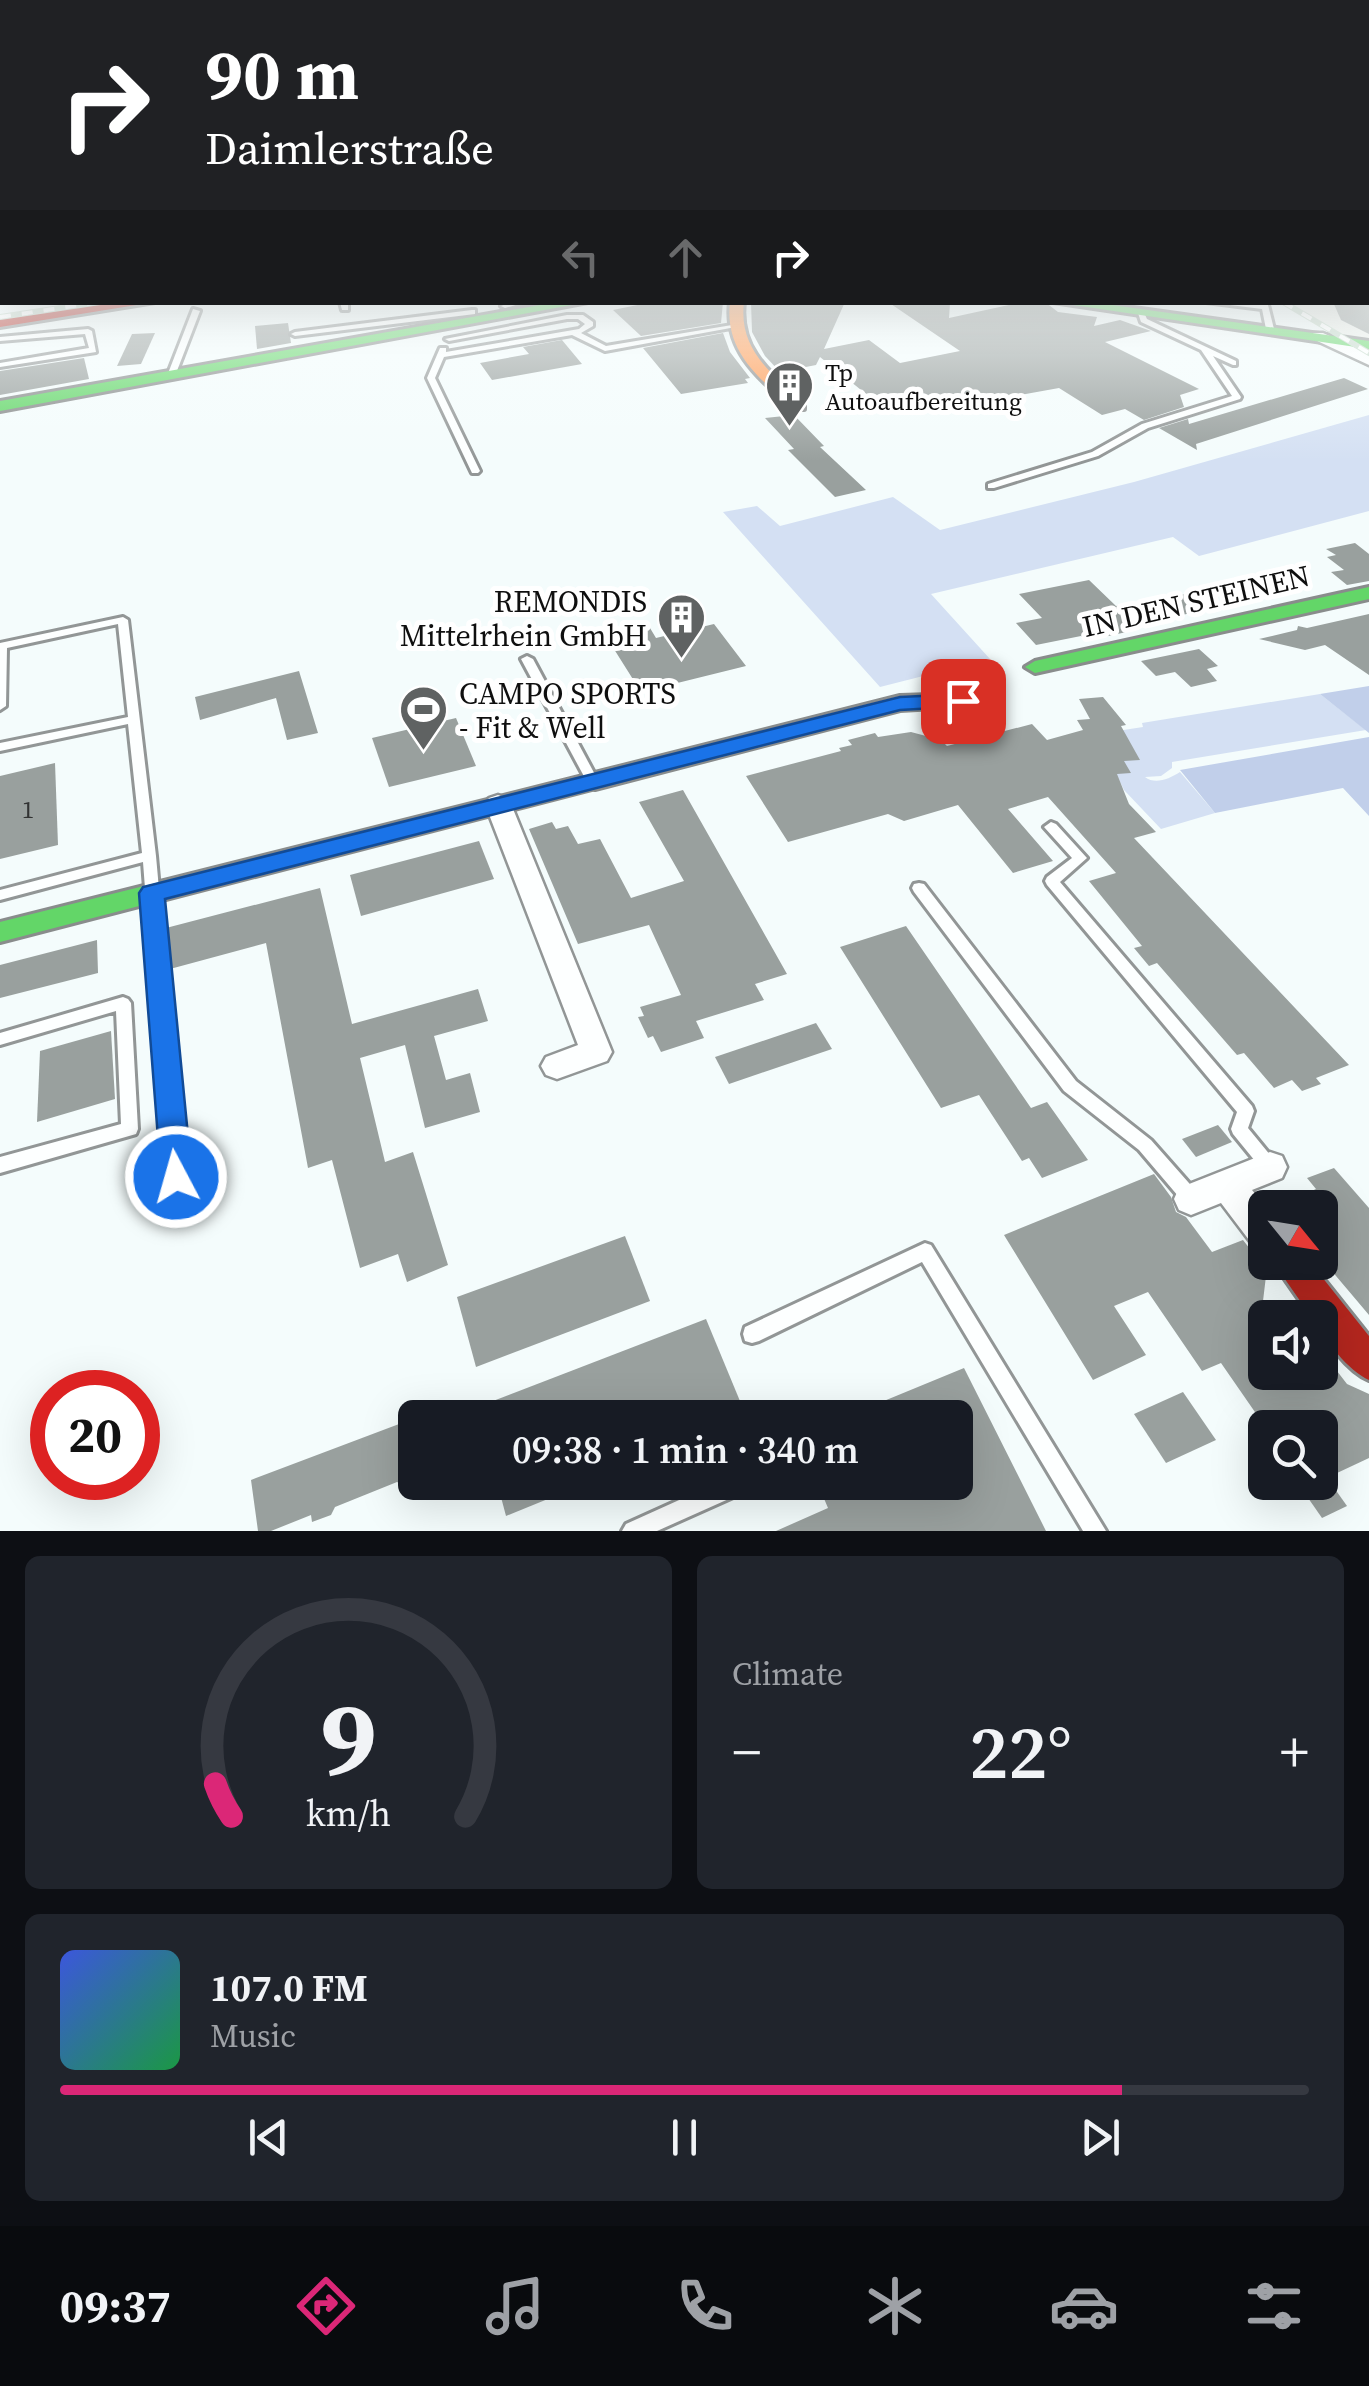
<!DOCTYPE html>
<meta charset="utf-8">
<style>
body{margin:0;font-family:"Source Serif 4",serif;background:#20242c;color:#f1f3f6;height:100vh;display:flex;flex-direction:column;font-size:38px;white-space:nowrap}
*{box-sizing:border-box;margin:0}
p{font-size:32px;color:#9ea1a6}
.icon{flex:none;width:55px;height:55px;fill:none;stroke:currentColor;stroke-width:2;stroke-linecap:round;stroke-linejoin:round}
.map{position:relative;height:1531px;overflow:hidden}
.panel{display:flex;flex-direction:column;gap:25px;padding:25px;background:#0d0f14;flex:1}
.panel>*{flex:none}
.hud{position:absolute;left:0px;top:0px;width:1370px;height:305px;box-shadow:0 10px 40px #0002;background:#202124;color:#fff;overflow:hidden}
.needle{width:65px;rotate:120deg}
.tools{position:absolute;left:1248px;top:1190px;display:grid;gap:20px}
.tools a{display:grid;place-items:center;width:90px;height:90px;border-radius:15px;background:#171b24;box-shadow:0 10px 40px #0002;font-size:50px}
.speed{position:absolute;left:30px;top:1370px;display:flex;gap:20px;font-size:50px;font-weight:700;text-align:center}
.speed>*{display:grid;place-content:center;width:130px;height:130px;border-radius:50%;background:#171b24;box-shadow:0 10px 40px #0002;line-height:1}
.speed .limit{border:15px solid #d22;background:#fff;color:#111}
.pin{position:absolute;display:grid;place-items:center;width:85px;height:85px;color:#fff;margin:-42px;border-radius:20px;box-shadow:0 5px 15px #0006}
.me{position:absolute;width:110px;margin:-55px;rotate:354deg;stroke-linejoin:round;filter:drop-shadow(0 0 8px #0008)}
.turn{display:flex;align-items:center;gap:35px;height:210px;padding:0 40px;font-size:45px}
.turn .icon{width:130px;height:130px;stroke-width:2.5}
.turn b{display:block;font-size:70px;line-height:85px}
.lanes{display:flex;align-items:center;height:95px;padding:0 40px;background:#0003;justify-content:center;gap:50px;direction:ltr}
.lanes .off{opacity:.35}
.big{font-size:75px;font-weight:600;line-height:1.1}
.panel .card{flex:1;display:flex;flex-direction:column;justify-content:center;gap:15px;min-width:0;padding:0 35px;border-radius:15px;background:#20242c}
.panel .dial{align-items:center;gap:0}
.dial svg{height:260px;overflow:visible;fill:none;stroke:#363941;stroke-width:7;stroke-linecap:round;text-anchor:middle}
.dial text{fill:#f1f3f6;stroke:none}
.song{display:flex;align-items:center;gap:30px}
.cover{width:120px;height:120px;border-radius:15px;background:linear-gradient(135deg,hsl(230 70% 55%),hsl(140 70% 35%))}
.played{height:10px;border-radius:5px;background:linear-gradient(90deg,#db2777 85%,#363941 85%)}
.keys{display:flex;justify-content:space-around;direction:ltr}
.heat{display:flex;justify-content:space-between;align-items:center;font-size:55px;direction:ltr}
.panel .tiles{flex:1;display:grid;gap:25px;grid-template-columns:1fr 1fr}
.card:last-child{grid-column:span 2}
.trip{position:absolute;left:398px;top:1400px;width:575px;height:100px;border-radius:15px;background:#171b24;box-shadow:0 10px 40px #0002;font-weight:600;line-height:100px;text-align:center}
.tabs{display:flex;height:160px;justify-content:space-around;align-items:center;background:#090b0e;color:#9ea1a6}
.tabs .icon{width:70px;height:70px}
.tabs .selected{color:#db2777}
.tabs b{font-size:45px;color:#f1f3f6}
.map>svg:first-child{display:block}
</style>
<div class="map">
<svg width="1369" height="1531" viewBox="0 0 1369 1531">
<rect width="100%" height="100%" fill="#f4fcfc"/>
<path fill="#ecefea" d="M1369,246V350L1289,303L1368,302Z"/>
<g fill="#d4e0f3">
<path d="M1369,415V511L1199,556L1173,537L931,594L990,659L880,687L723,512L757,506L780,526L893,497L940,530L1134,482Z"/>
<path d="M1320,694L1366,730L1172,762V768L1161,776L1145,777C1155,785 1169,779 1180,772L1215,813L1161,829L1124,790L1108,758L1117,731L1143,727L1142,723Z"/>
</g>
<g fill="#c1cfea">
<path d="M1369,686V733L1320,694Z"/>
<path d="M1369,737V816L1343,788L1215,813L1180,770Z"/>
</g>
<g fill="#99a09e">
<path d="M652,302H723L721,323L641,336L613,310Z"/>
<path d="M751,302H845L824,349L869,340L900,363L960,351L888,302L950,303L949,318L1022,302H1045L1058,312L1097,317L1094,326L1120,320L1151,331L1105,342L1199,389L1180,395L1184,407L1144,420L1125,409L1102,415L1059,388L942,409L926,397L881,406L820,357L816,365L780,372L765,356L752,332Z"/>
<path d="M1333,302H1369V334L1341,320Z"/>
<path d="M288,323L291,343L257,349L255,326Z"/>
<path d="M155,333L141,364L117,366L132,334Z"/>
<path d="M723,333L730,352L750,378L745,379L748,383L681,394L643,348Z"/>
<path d="M562,340L582,364L492,380L480,363L529,354L523,347Z"/>
<path d="M84,358L89,379L0,395V371Z"/>
<path d="M1344,378L1368,389L1196,444L1197,450L1159,428L1188,419L1189,424Z"/>
<path d="M794,415L824,446L820,447L866,490L835,497L788,450L794,449L765,418Z"/>
<path d="M1355,543L1369,554V581L1347,585L1331,572L1344,570L1327,557L1336,555L1326,549Z"/>
<path d="M1089,580L1116,606L1186,594L1205,610L1127,627L1131,631L1086,641L1081,636L1036,645L1016,623L1042,618L1019,594Z"/>
<path d="M1369,614V675L1325,645L1305,650L1259,639L1297,630L1298,626L1307,628Z"/>
<path d="M714,624L746,666L641,692L607,638L650,628L656,638Z"/>
<path d="M1199,649L1218,666L1207,669L1217,681L1191,687L1175,672L1156,676L1141,661Z"/>
<path d="M299,671L318,733L287,740L276,698L200,720L195,697Z"/>
<path d="M1103,697L1126,725L1121,726L1140,760L1124,761L1131,773L1117,774L1129,804L1156,832L1134,838L1349,1065L1316,1078L1321,1084L1302,1091L1292,1080L1274,1088L1244,1053L1237,1055L1157,963L1149,966L1134,948L1142,946L1089,881L1116,873L1048,797L1008,809L1053,861L1013,873L958,805L904,821L888,814L788,842L746,776L841,751L839,748L852,745L848,740L875,733L878,737L911,732L941,740L947,746L1032,724L1047,740L1083,730L1077,720L1090,719L1079,699Z"/>
<path d="M456,718L476,766L389,787L372,738Z"/>
<path d="M55,763L58,845L0,859V776Z"/>
<path d="M683,790L787,974L755,984L764,1000L696,1021L704,1038L661,1052L653,1036L648,1038L638,1017L644,1016L640,1007L681,995L649,925L578,944L529,829L552,822L556,829L568,826L578,844L600,839L631,898L684,881L639,802Z"/>
<path d="M479,841L494,879L361,916L350,875Z"/>
<path d="M320,888L352,1024L478,989L488,1021L434,1036L446,1080L470,1073L480,1112L425,1128L405,1045L360,1058L385,1162L413,1152L448,1265L407,1282L398,1254L360,1268L332,1160L308,1168L266,943L170,969L166,928Z"/>
<path d="M906,926L1031,1108L1047,1102L1088,1160L1042,1178L1029,1158L1022,1161L979,1095L941,1108L840,947Z"/>
<path d="M97,940L98,973L0,998V965Z"/>
<path d="M816,1023L832,1049L729,1084L715,1057Z"/>
<path d="M111,1031L115,1099L37,1122L40,1051Z"/>
<path d="M1218,1125L1232,1142L1196,1157L1182,1139Z"/>
<path d="M1334,1168L1369,1208V1315L1320,1257V1208H1274L1316,1189L1307,1178Z"/>
<path d="M1154,1174L1171,1197L1176,1212L1186,1217L1212,1252L1243,1240L1260,1262L1266,1276L1263,1301L1275,1318H1265V1372H1316L1320,1378V1349L1347,1384L1369,1394V1458L1320,1481V1428H1266L1221,1363L1202,1371L1148,1292L1114,1306L1146,1355L1093,1380L1004,1235Z"/>
<path d="M625,1236L650,1301L476,1367L457,1297Z"/>
<path d="M706,1319L747,1418H454V1416Z"/>
<path d="M964,1368L1046,1531H776L828,1508L817,1482H955V1418L845,1417Z"/>
<path d="M1183,1392L1216,1440L1166,1463L1134,1414Z"/>
<path d="M415,1418V1482L405,1486L397,1482L335,1507L331,1515L312,1522L311,1515L271,1531H258L251,1480Z"/>
<path d="M497,1482H587V1483L506,1516Z"/>
<path d="M1297,1482H1330L1347,1506L1322,1518Z"/>
</g>
<g fill="none" stroke-linecap="round" stroke-linejoin="round">
<defs>
<g id="lane">
<path d="M340,302H348V310H342Z"/>
<path d="M511,302H526L505,308L501,306Z"/>
<path d="M1206,302H1239L1268,305L1274,329L1270,331L1266,329L1262,309Z"/>
<path d="M193,309L200,311L175,376L168,378L167,376Z"/>
<path d="M472,310H475V314L295,336L291,334L295,332Z"/>
<path d="M1137,310H1143L1147,319L1236,361V365H1233L1213,356L1241,397L1240,399L1148,428L1098,456L994,488H988V484L1092,452L1142,424L1232,396L1201,350L1141,322Z"/>
<path d="M567,315H583L593,322V326L581,333L606,346L732,325L736,327L605,351L572,335L444,357L435,378L480,471L478,473H472L427,378L440,348H446V352L579,329L585,324L578,319H567L449,341L445,339Z"/>
<path d="M88,329L92,331L96,352L0,367V363L89,348L85,334L0,341V337Z"/>
<path d="M123,617L128,620L156,856L185,1177L182,1182L176,1185L170,1182L167,1177L143,862L0,900V890L142,853L128,724L0,751V743L128,717L118,624L7,648L6,706L0,710V643Z"/>
<path d="M527,656L533,659L599,782L597,785H589L587,782L521,659Z"/>
<path d="M1051,822L1056,824L1087,858L1060,882L1252,1106L1254,1111L1248,1128L1276,1162L1278,1167L1276,1172L1270,1175L1264,1172L1233,1134L1231,1129L1237,1112L1047,885L1045,881L1047,877L1072,858L1044,827Z"/>
<path d="M919,883L924,884L1076,1081L1151,1140L1196,1191L1199,1197L1196,1203L1190,1205L1184,1203L1139,1150L1064,1091L914,892L912,888L914,884Z"/>
<path d="M123,997L128,999L131,1003L138,1129L136,1134L0,1173V1157L121,1124L116,1011L0,1045V1033Z"/>
<path d="M925,1243L931,1245L1106,1531H1083L922,1262L759,1341L752,1343L745,1341L743,1334L745,1327Z"/>
<path d="M719,1482H754L751,1489L657,1531H622L626,1524Z"/>
</g>
<g id="street">
<path d="M1313,333H1323L1369,354V365L1313,339Z"/>
<path d="M498,795L507,798L511,804L612,1052L607,1061L557,1079L546,1075L541,1066L546,1057L578,1045L485,804L489,798Z"/>
<path d="M1270,1152L1282,1156L1287,1167L1282,1178L1252,1190L1267,1208L1265,1248L1252,1244L1221,1203L1191,1215L1179,1210L1174,1199L1179,1188Z"/>
</g>
<g id="fast">
<path d="M557,302H588L0,411V401Z"/>
<path d="M1053,302H1091L1369,341V349Z"/>
<path d="M1369,587V599L1035,673L1025,667L1035,661Z"/>
<path d="M595,773L603,776L606,781L603,786L0,942V922Z"/>
</g>
<g id="slow">
<path d="M730,302H744C738,350 772,374 804,403V409H794C760,379 724,352 730,302Z"/>
<path d="M963,694L970,696L974,701L970,706L900,710L595,789L584,781L595,773L900,696Z"/>
</g>
<g id="jam">
<path d="M117,302H155L0,327V319Z"/>
<path d="M1273,1262H1310L1369,1336V1380C1350,1372 1320,1338 1320,1318H1312Z"/>
</g>
</defs>
<use href="#lane" stroke="#929696" stroke-width="6"/>
<use href="#street" stroke="#929696" stroke-width="5"/>
<use href="#fast" stroke="#898c8c" stroke-width="6"/>
<use href="#slow" stroke="#898c8c" stroke-width="6"/>
<use href="#jam" stroke="#898c8c" stroke-width="6"/>
<use href="#lane" fill="#fdffff" fill-rule="evenodd"/>
<use href="#street" fill="#fdffff" fill-rule="evenodd"/>
<use href="#fast" fill="#63d668" fill-rule="evenodd"/>
<use href="#slow" fill="#ff974d" fill-rule="evenodd"/>
<use href="#jam" fill="#b3261e" fill-rule="evenodd"/>
<defs>
<g id="rail">
<path d="M1283,302L1369,353"/>
<path d="M0,317L100,302"/>
</g>
</defs>
<use href="#rail" stroke="#c4d8c8" stroke-width="6"/>
<use href="#rail" stroke="#fff" stroke-width="4" stroke-dasharray="11" stroke-linecap="butt"/>
</g>
<linearGradient id="sky" x2="0" y2="1"><stop stop-color="#aebde4"/><stop offset="0.53" stop-color="#fafefe"/><stop offset="1" stop-color="#fafefe" stop-opacity="0"/></linearGradient>
<rect width="1369" height="461" fill="url(#sky)"/>
<path fill="#1a73e8" stroke="#114b97" stroke-width="2.5" d="M963,694L971,696L974,701L971,706L900,710L165,899L192,1177L187,1187L176,1191L165,1187L161,1177L139,893L143,887L900,697Z"/>
<defs>
<symbol id="building-pin" viewBox="-11 -11 22 30"><path d="M0 17L-7.5 6A9.5 9.5 0 1 1 7.5 6Z" fill="#5f6262" stroke="#fff"/><path d="M-4-6H4V6H1V3H-1V6H-4ZM-2.5-4.3h1.7v1.8h-1.7ZM.8-4.3h1.7v1.8H.8ZM-2.5-1h1.7V.8h-1.7ZM.8-1h1.7V.8H.8Z" fill="#fff"/></symbol>
<symbol id="stadium-pin" viewBox="-11 -11 22 30"><path d="M0 17L-7.5 6A9.5 9.5 0 1 1 7.5 6Z" fill="#5f6262" stroke="#fff"/><path d="M0-5a6.5 5 0 1 0 0 10a6.5 5 0 1 0 0-10ZM-3.5-1.8h7v3.6h-7Z" fill="#fff"/></symbol>
</defs>
<g fill-rule="evenodd">
<use href="#building-pin" x="762" y="358" width="55" height="75"/>
<use href="#building-pin" x="654" y="590" width="55" height="75"/>
<use href="#stadium-pin" x="396" y="682" width="55" height="75"/>
</g>
<g text-anchor="middle" dominant-baseline="central" stroke-width="10" stroke-linejoin="round" paint-order="stroke">
<g font-size="25" fill="#0f0f0f" stroke="#fff" text-anchor="start">
<text x="825" y="372">Tp<tspan x="825" dy="29">Autoaufbereitung</tspan></text>
</g>
<g font-size="25" fill="#323333">
<text x="28" y="809">1</text>
</g>
<g font-size="30" fill="#0f0f0f" stroke="#fff" text-anchor="end">
<text x="647" y="601">REMONDIS<tspan x="647" dy="34">Mittelrhein GmbH</tspan></text>
<text x="459" y="693" text-anchor="start">CAMPO SPORTS<tspan x="459" dy="34">- Fit &amp; Well</tspan></text>
</g>
<g font-size="30" fill="#0f0f0f" stroke="#fff">
<text transform="translate(1196 601) rotate(-13)">IN DEN STEINEN</text>
</g>
</g>
</svg>
<div class="tools">
<a><svg class="needle" viewBox="-14 -14 28 28"><path d="M0-13l5 13h-10z" fill="#e53935"/><path d="M0 13l5-13h-10z" fill="#9ea1a6"/></svg></a>
<a><svg class="icon" aria-label="sound" viewBox="0 0 24 24"><path d="M4 9h4l5-4v14l-5-4H4zM17 9q2 3 0 6"/></svg></a>
<a><svg class="icon" aria-label="search" viewBox="0 0 24 24"><circle cx="10" cy="10" r="6"/><path d="M15 15l6 6"/></svg></a>
</div>
<div class="speed"><div class="limit">20</div></div>
<div class="pin" style="left:963px;top:701px;background:#d93025"><svg class="icon" aria-label="arrive" viewBox="0 0 24 24"><path d="M6 21V4h12l-3 4 3 4H6"/></svg></div>
<svg class="me" style="left:176px;top:1177px" viewBox="-20 -20 40 40"><circle r="17" fill="#1a73e8" stroke="#fff" stroke-width="3"/><path d="M0-11L8 9 0 5-8 9z" fill="#fff"/></svg>
<div class="trip">09:38 · 1 min · 340 m</div>
<div class="hud">
<div class="turn"><svg class="icon" aria-label="right" viewBox="0 0 24 24"><path d="M7 20v-9h11M14 6l5 5-5 5"/></svg><div><b>90 m</b>Daimlerstraße</div></div>
<div class="lanes"><svg class="icon off" aria-label="left" viewBox="0 0 24 24"><path d="M17 20v-9H6M10 6l-5 5 5 5"/></svg><svg class="icon off" aria-label="ahead" viewBox="0 0 24 24"><path d="M12 20V5M6 11l6-6 6 6"/></svg><svg class="icon" aria-label="right" viewBox="0 0 24 24"><path d="M7 20v-9h11M14 6l5 5-5 5"/></svg></div>
</div>
</div>
<section class="panel">
<div class="tiles">
<div class="card dial"><svg viewBox="0 0 100 80">
<path d="M14 69A42 42 0 1 1 86 69"/>
<path d="M14 69A42 42 0 0 1 9 59" stroke="#db2777"/>
<text x="50" y="56" font-size="32" font-weight="700">9</text>
<text x="50" y="72" font-size="11">km/h</text>
</svg></div>
<div class="card"><p>Climate</p>
<div class="heat"><a>−</a><b class="big">22°</b><a>+</a></div>
</div>
<div class="card">
<div class="song"><i class="cover"></i><div><b>107.0 FM</b><p>Music</p></div></div>
<div class="played"></div>
<div class="keys"><svg class="icon" aria-label="previous" viewBox="0 0 24 24"><path d="M18 5L8 12l10 7zM5 5v14"/></svg><svg class="icon" aria-label="pause" viewBox="0 0 24 24"><path d="M8 5v14M16 5v14"/></svg><svg class="icon" aria-label="next" viewBox="0 0 24 24"><path d="M6 5l10 7-10 7zM19 5v14"/></svg></div>
</div>
</div>
</section>
<nav class="tabs">
<b>09:37</b>
<svg class="icon selected" aria-label="directions" viewBox="0 0 24 24"><path d="M12 3l9 9-9 9-9-9zM9 14v-3h6M13 9l2 2-2 2"/></svg>
<svg class="icon" aria-label="music" viewBox="0 0 24 24"><path d="M9 18V5l10-2v13"/><circle cx="6" cy="18" r="3"/><circle cx="16" cy="16" r="3"/></svg>
<svg class="icon" aria-label="phone" viewBox="0 0 24 24"><path d="M5 4h4l2 5-3 2q2 4 5 5l2-3 5 2v4C11 20 4 13 5 4z"/></svg>
<svg class="icon" aria-label="climate" viewBox="0 0 24 24"><path d="M12 3v18M4 7l16 10M4 17L20 7"/></svg>
<svg class="icon" aria-label="car" viewBox="0 0 24 24"><path d="M5 17H2v-5l4-1 3-4h7l3 4 3 1v5h-3M9 17h6M6 11h13"/><circle cx="7" cy="17" r="2"/><circle cx="17" cy="17" r="2"/></svg>
<svg class="icon" aria-label="filters" viewBox="0 0 24 24"><path d="M4 7h16M4 17h16"/><circle cx="9" cy="7" r="2"/><circle cx="15" cy="17" r="2"/></svg>
</nav>
